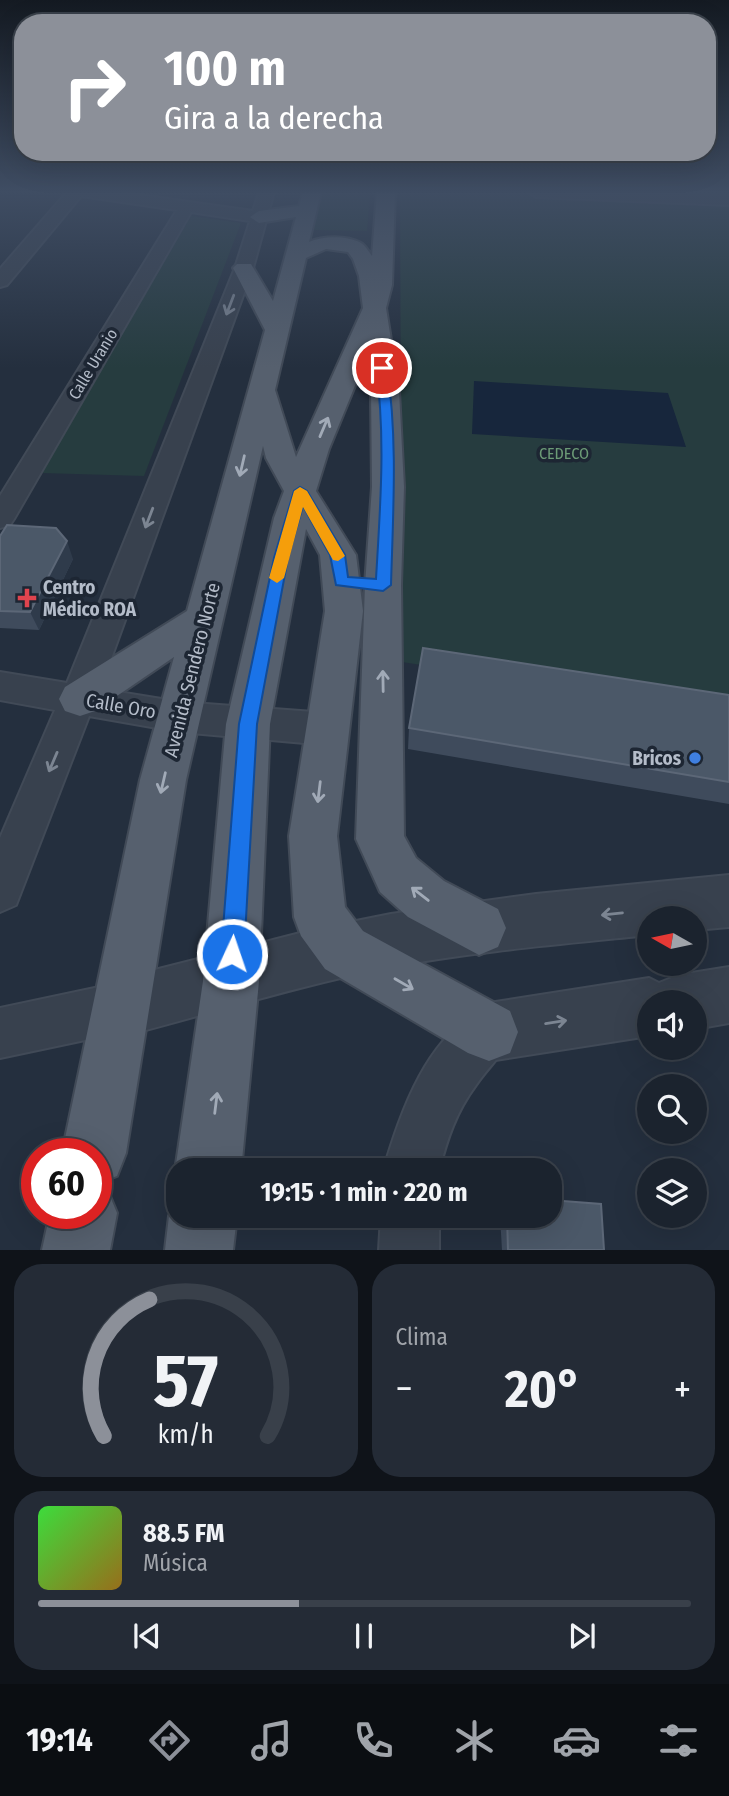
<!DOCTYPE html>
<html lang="es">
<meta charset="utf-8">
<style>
body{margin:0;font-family:"Fira Sans Condensed",sans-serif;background:#242b36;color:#f1f3f6;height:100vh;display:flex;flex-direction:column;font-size:26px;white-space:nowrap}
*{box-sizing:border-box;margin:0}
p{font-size:23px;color:#a0a4aa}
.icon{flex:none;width:38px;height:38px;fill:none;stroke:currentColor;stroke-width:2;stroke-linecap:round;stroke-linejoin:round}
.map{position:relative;height:1250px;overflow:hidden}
.panel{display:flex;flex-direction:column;gap:14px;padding:14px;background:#0f1319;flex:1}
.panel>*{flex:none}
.guide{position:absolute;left:14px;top:14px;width:702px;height:147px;border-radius:28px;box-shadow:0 7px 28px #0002,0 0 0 2px #39404a;background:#8c9099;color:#fff;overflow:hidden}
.needle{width:46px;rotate:279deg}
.buttons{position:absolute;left:637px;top:906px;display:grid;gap:14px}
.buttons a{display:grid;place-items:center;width:70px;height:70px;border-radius:50%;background:#1b232e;box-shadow:0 7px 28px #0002,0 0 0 2px #39404a;font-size:35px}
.speed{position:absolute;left:21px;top:1138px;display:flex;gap:14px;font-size:35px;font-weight:700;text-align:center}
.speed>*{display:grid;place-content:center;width:91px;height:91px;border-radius:50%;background:#1b232e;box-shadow:0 7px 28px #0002,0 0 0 2px #39404a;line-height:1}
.speed .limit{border:10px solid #d22;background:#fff;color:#111}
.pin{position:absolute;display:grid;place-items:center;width:60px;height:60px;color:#fff;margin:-30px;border:4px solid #fff;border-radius:50%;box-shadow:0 2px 7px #0007}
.me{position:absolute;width:77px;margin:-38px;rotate:3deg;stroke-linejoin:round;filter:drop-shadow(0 0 5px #0008)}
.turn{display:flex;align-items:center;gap:24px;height:147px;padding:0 35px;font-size:32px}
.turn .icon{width:91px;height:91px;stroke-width:2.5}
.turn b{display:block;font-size:49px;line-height:60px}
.big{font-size:52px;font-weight:700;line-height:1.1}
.panel .card{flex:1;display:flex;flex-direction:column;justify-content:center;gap:10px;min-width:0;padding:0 24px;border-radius:28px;background:#242b36}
.panel .dial{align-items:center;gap:0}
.dial svg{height:182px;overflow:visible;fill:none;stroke:#39404a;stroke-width:7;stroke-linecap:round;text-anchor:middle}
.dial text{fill:#f1f3f6;stroke:none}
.song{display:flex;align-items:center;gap:21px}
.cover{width:84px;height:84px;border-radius:10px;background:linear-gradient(135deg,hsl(120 70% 55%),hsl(40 70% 35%))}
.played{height:7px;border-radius:4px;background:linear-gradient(90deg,#8c9099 40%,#39404a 40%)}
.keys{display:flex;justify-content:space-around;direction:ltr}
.heat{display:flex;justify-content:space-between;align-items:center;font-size:38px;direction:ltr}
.panel .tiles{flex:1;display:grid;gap:14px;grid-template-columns:1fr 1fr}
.card:last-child{grid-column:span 2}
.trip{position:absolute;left:166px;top:1158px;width:396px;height:70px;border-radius:28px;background:#1b232e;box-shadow:0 7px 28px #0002,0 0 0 2px #39404a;font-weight:700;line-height:70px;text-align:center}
.menu{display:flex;height:112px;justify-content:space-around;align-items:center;background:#0b0e12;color:#a0a4aa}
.menu .icon{width:49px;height:49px}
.menu .current{color:#8c9099}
.menu b{font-size:32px;color:#f1f3f6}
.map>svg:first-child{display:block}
</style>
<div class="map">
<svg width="729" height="1250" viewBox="0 0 729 1250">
<rect width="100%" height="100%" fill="#242f3e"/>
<g fill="#263c3f">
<path d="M316,193H370L367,231L308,230Z"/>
<path d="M400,193H729V713L402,662Z"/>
<path d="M191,216L241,223L144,476L41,473Z"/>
</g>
<path fill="#17263c" d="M474,381L668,393L686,447L472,434Z"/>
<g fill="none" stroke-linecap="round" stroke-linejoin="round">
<defs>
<g id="minor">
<path d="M67,192H118L253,211L259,192H274L253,268L100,689L180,702L327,713L340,718L346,729L340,740L327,745L180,732L89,716L16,905L0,912V838L55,710L0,700V672L67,683L235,268L250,221L191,212L14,519L10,525L0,528V496L177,210L81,196L7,285L0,287V269Z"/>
<path d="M529,192L729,195V205L536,197Z"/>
<path d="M123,982L140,990L148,1007L140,1024L123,1032L0,1058V1008Z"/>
<path d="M489,1007L507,1014L514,1032C505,1053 489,1066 476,1085C456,1112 447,1139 439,1171H383C401,1112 427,1032 489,1007Z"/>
<path d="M381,1216H439V1250H379Z"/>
</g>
<g id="tertiary">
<path d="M729,875V927L695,930V919H649V935C563,944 476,951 391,967C300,985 212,1013 123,1036L103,1027L94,1007L103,987L123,978L316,929L391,914L536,894Z"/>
<path d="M729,967V1023L695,1029V1003H649V1036L489,1061L468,1053L460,1032L468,1011L489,1003L649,978L659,983L679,975Z"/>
</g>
<g id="primary">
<path d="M303,192H321L309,242C322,236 347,235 361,243C365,245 369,252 372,256L377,192H395L392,285L386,308L399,391L404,487L401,585L404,836L416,858L444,881L498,909L506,928L498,947L479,955L408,917L380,892L356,839L365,585L372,487L371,391L368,354L329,449L316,491L356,555L363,611L337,836L345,907L363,931L510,1011L518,1032L510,1053L489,1061L468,1053L325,969L301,936L294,917L289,836L325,611L320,555L306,529L270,724L259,981L241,1171H178V1178L175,1171L203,981L226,724L274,518L284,491L266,458L263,446L186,780L126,1153L117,1176L96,1184V1153H62L140,780L174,657L95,711L80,716L65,711L59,699L65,687L187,611L265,330L233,268L237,264H251L273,301L296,217L259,223L250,217L259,211L299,206ZM326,249L348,252L353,259L359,276L363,308L296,457L275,390L306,258Z"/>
<path d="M96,1185L107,1189L117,1213L110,1250H42L50,1213H96Z"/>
<path d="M178,1194V1216H237L233,1250H165L169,1216Z"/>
</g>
</defs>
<use href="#minor" stroke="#414a57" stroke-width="4"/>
<use href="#tertiary" stroke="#414a57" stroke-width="4"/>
<use href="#primary" stroke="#414a57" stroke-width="4"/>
<use href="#minor" fill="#38414e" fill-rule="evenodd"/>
<use href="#tertiary" fill="#38414e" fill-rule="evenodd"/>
<use href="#primary" fill="#56606e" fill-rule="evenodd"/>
</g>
<g fill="#3f4b5c">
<path d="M0,536L73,559L39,630L0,628Z"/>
<path d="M729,695V804L408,749L409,728Z"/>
<path d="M500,1216H550L604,1250H502Z"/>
</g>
<path fill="#2f3b4b" d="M67,541L73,559L39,630L30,612Z"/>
<g fill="#4b5868" stroke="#5c6777" stroke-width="2">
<path d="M7,525L56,528L67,541L30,612L0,611V536Z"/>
<path d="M423,648L729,695V782L409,728Z"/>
<path d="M550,1200L601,1204L604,1250H508L507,1216H550Z"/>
</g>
<defs><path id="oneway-shaft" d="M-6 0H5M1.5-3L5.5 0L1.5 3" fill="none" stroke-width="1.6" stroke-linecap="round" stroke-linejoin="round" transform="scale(1.75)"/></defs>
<g stroke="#7c8592">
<use href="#oneway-shaft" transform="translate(230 305) rotate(111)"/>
<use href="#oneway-shaft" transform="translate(149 518) rotate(111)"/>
<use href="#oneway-shaft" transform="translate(53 762) rotate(113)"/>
<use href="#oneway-shaft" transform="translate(612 914) rotate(174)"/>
<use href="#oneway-shaft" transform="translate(556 1022) rotate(-9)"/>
</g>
<g stroke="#a1aab7">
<use href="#oneway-shaft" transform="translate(324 427) rotate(-67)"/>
<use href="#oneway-shaft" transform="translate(242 466) rotate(103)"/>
<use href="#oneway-shaft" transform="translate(383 681) rotate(-91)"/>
<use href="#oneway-shaft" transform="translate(163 783) rotate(103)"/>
<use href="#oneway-shaft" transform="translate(319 792) rotate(97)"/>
<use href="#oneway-shaft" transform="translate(420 894) rotate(-142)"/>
<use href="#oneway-shaft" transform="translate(404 984) rotate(30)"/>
<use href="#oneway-shaft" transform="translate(216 1103) rotate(-83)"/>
</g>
<linearGradient id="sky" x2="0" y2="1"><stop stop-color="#141a22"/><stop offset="0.52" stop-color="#3f4d63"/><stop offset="1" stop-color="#3f4d63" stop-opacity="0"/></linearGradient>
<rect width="729" height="368" fill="url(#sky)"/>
<path fill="#1a73e8" stroke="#114b97" stroke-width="2" d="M382,365L387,368C398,439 393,513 391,585L383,591L336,585L330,555L303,506L288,558L257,724L244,954L240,962L232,965L224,962L221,954L239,724L274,558L294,491L300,487L307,491L345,555L348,577L376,579C380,510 386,438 376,368Z"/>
<path fill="#f59e0b" d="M300,487L307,491L345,556L338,561L333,560L303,507L284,578L277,583L269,578L294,491Z"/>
<path fill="#e0444e" stroke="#1d2633" stroke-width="2.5" d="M23.5 587.5h7v7h7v7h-7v7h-7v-7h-7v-7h7z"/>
<circle fill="#3f7fe0" stroke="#1d2633" stroke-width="2.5" cx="695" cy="758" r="7"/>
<g text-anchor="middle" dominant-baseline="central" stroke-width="7" stroke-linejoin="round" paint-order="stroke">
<g font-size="16" fill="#b4bcc9" stroke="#1d2633">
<text transform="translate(93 364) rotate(-59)">Calle Uranio</text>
</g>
<g font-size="16" fill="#6b9a76" stroke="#1d2633">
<text x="564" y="453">CEDECO</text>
</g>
<g font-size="19" font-weight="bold" fill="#b4bcc9" stroke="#1d2633" text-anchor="start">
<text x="43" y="587">Centro<tspan x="43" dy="22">Médico ROA</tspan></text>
<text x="681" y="758" text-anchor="end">Bricos</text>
</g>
<g font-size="19" fill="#b4bcc9" stroke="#1d2633">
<text transform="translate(192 670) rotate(-76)">Avenida Sendero Norte</text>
<text transform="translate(121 706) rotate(10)">Calle Oro</text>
</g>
</g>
</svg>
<div class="buttons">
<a><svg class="needle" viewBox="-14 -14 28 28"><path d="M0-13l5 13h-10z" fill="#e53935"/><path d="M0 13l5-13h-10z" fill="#a0a4aa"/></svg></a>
<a><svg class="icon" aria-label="sound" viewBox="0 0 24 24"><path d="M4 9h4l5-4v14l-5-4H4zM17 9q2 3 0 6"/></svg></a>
<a><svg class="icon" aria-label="search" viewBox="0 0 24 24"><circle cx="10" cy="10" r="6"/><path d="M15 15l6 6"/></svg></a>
<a><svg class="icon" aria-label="layers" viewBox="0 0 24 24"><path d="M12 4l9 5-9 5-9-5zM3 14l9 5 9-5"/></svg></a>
</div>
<div class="speed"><div class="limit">60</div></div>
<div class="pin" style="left:382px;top:368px;background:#d93025"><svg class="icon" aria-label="arrive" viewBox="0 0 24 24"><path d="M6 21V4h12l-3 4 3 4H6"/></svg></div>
<svg class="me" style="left:232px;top:954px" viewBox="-20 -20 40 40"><circle r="17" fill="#1a73e8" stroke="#fff" stroke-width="3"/><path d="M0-11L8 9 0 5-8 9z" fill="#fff"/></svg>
<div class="trip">19:15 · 1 min · 220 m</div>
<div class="guide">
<div class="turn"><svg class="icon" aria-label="right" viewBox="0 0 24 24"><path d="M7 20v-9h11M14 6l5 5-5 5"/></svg><div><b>100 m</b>Gira a la derecha</div></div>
</div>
</div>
<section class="panel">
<div class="tiles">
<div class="card dial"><svg viewBox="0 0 100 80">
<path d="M14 69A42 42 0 1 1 86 69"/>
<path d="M14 69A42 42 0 0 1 34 9" stroke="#8c9099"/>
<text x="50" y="56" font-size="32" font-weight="700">57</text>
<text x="50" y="72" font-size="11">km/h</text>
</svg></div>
<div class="card"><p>Clima</p>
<div class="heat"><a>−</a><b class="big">20°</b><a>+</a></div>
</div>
<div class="card">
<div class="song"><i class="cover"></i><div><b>88.5 FM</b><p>Música</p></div></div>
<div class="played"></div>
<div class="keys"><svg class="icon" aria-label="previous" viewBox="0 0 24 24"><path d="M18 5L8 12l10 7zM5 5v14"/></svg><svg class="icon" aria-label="pause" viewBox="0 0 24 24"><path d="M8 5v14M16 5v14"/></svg><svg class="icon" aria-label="next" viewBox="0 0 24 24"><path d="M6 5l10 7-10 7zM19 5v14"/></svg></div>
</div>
</div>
</section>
<nav class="menu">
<b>19:14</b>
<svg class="icon current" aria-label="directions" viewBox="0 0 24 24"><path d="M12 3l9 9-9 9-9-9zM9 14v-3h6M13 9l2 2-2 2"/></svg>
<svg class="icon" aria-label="music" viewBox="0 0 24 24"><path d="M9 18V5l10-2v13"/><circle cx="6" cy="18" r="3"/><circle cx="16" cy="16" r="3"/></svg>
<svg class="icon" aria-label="phone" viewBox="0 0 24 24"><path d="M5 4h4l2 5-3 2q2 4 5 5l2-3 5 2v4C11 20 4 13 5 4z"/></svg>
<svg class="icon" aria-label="climate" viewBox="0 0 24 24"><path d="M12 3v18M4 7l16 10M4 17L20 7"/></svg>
<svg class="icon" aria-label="car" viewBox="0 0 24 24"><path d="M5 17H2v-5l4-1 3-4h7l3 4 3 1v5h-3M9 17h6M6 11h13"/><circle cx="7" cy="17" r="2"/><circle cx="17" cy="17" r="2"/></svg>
<svg class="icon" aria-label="filters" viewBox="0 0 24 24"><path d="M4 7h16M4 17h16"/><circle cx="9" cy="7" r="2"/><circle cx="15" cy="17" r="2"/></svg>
</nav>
